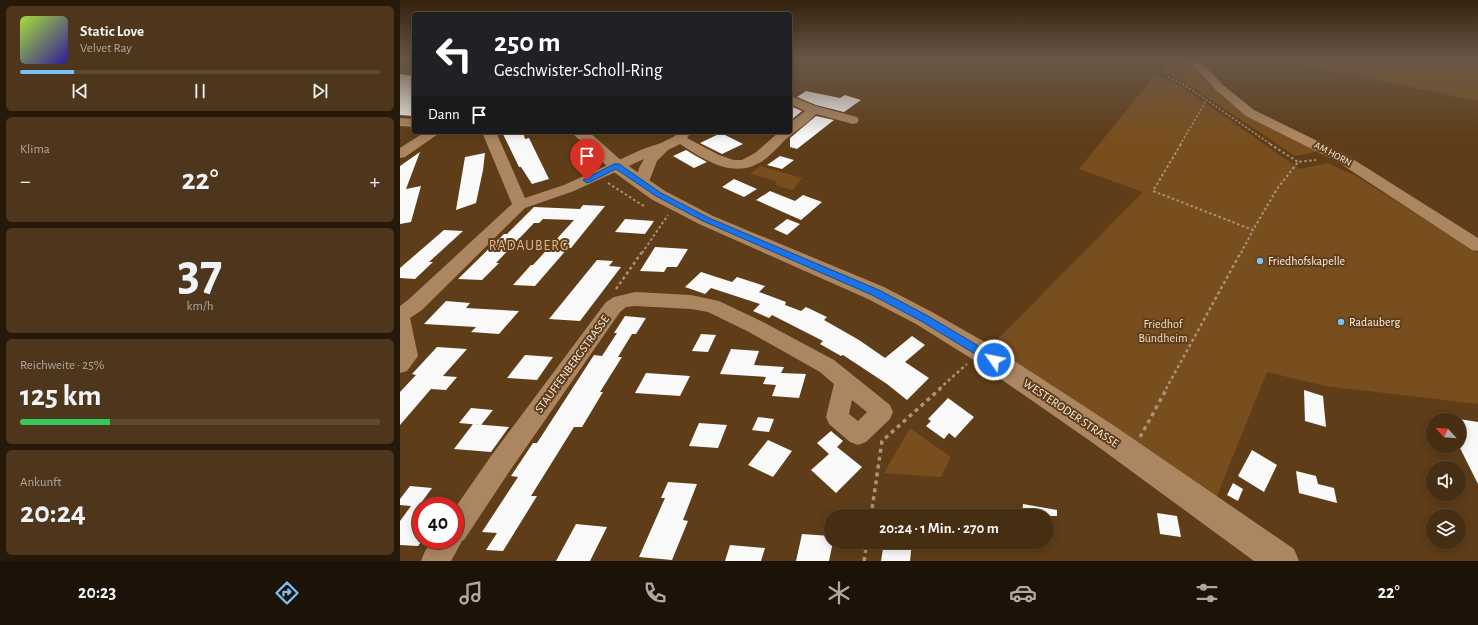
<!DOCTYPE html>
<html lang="de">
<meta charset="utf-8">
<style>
body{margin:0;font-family:"Alegreya Sans",sans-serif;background:#4d361b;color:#f1f3f6;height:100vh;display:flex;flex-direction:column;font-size:15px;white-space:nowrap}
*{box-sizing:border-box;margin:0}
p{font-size:13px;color:#b0a89f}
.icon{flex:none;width:22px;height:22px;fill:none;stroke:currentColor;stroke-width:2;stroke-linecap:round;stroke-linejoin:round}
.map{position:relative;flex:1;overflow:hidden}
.drawer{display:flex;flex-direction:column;gap:6px;padding:6px;background:#26190a;width:400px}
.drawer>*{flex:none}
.hud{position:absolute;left:12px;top:12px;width:380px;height:122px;border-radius:4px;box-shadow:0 2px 10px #0003,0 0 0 1px #5e4a32;background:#202124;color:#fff;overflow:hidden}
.needle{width:26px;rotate:296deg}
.tools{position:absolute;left:1026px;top:413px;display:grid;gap:8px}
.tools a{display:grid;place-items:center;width:40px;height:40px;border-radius:50%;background:#462e12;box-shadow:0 2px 10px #0003,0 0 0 1px #5e4a32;font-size:20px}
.speed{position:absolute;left:12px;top:497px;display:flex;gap:8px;font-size:20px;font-weight:700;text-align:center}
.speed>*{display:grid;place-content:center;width:52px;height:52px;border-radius:50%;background:#462e12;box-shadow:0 2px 10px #0003,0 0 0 1px #5e4a32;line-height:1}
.speed .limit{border:6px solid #d22;background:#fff;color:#111}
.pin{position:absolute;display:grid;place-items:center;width:34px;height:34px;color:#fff;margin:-41px -17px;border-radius:50% 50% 50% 0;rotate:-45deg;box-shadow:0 0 4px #0007}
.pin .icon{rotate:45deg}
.me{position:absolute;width:44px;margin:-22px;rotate:303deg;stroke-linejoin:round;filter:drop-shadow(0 0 3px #0008)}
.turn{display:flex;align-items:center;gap:14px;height:84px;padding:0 16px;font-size:18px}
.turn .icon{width:52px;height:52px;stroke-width:2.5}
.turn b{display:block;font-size:28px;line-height:34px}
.then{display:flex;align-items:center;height:38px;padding:0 16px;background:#0003;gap:8px;font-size:15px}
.big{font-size:30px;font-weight:700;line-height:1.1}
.drawer .tile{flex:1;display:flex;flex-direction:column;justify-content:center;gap:6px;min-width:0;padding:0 14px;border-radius:6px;background:#4d361b}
.drawer .dial{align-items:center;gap:0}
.dial b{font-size:52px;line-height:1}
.song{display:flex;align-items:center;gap:12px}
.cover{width:48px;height:48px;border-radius:6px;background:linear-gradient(135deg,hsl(80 70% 55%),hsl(250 70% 35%))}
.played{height:4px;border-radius:2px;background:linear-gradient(90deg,#7bbef8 15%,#5e4a32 15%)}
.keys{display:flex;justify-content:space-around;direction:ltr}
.heat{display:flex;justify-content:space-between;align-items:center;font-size:22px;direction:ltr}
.charge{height:6px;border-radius:3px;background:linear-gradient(90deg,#34c759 25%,#5e4a32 0)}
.trip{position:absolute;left:424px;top:509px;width:230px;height:40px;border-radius:20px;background:#462e12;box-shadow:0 2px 10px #0003,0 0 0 1px #5e4a32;font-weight:700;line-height:40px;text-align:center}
.dock{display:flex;height:64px;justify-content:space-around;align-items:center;background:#1c1207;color:#b0a89f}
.dock .icon{width:28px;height:28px}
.dock .on{color:#7bbef8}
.dock b{font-size:18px;color:#f1f3f6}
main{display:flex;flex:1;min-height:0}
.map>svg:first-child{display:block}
</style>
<main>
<section class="drawer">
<div class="tile">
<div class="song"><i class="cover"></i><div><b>Static Love</b><p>Velvet Ray</p></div></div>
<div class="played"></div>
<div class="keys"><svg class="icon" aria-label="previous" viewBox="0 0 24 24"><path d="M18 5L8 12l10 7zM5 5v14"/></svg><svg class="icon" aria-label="pause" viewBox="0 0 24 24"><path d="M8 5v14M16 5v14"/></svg><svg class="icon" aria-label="next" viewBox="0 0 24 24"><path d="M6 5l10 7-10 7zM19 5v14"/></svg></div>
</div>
<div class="tile"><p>Klima</p>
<div class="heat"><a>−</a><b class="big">22°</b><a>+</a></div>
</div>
<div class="tile dial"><b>37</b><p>km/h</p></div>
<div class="tile"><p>Reichweite · 25%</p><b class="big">125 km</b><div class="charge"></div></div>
<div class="tile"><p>Ankunft</p><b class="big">20:24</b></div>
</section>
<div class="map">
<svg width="1078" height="561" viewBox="0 0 1078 561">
<rect width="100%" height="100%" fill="#5e3d18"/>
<g fill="#784e1e">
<path d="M762,59H793L835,98L920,151L895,156L783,81L765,73Z"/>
<path d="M874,59H1078V101Z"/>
<path d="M755,75L779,85L900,169L927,163L956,176L1078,253V404L925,386L867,372L814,503L590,347L743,192L679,169Z"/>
<path d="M360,166L402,178L393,190L377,186L376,181L350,174Z"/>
<path d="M510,428L551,457L541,477L484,473Z"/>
</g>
<g fill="#f9f9f9">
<path d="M0,74L14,76V116L0,115Z"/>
<path d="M406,91L440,98L445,95L461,100L444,112L416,105L397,97Z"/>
<path d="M390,106L402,111L390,121Z"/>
<path d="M416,116L434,120L397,149L390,147V138Z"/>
<path d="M102,132H123L125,139L129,138L149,179L132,184L121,167H119Z"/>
<path d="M321,133L343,144L322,154L300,143Z"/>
<path d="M286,150L296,156L307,162L294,168L273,156Z"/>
<path d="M20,152L6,189L21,186L11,222L0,224V166Z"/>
<path d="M85,153L83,170L76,203L56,210L65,157Z"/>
<path d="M380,156L394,160L382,169L367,165Z"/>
<path d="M334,179L357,189L344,197L322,187Z"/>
<path d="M370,191L395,201L403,195L422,202L401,220L356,200Z"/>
<path d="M183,205L205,206L171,248H168L135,286L113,285L131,265H133L174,220L143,219L139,223H134L96,263H99L82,280L58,279L104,234H107L134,207L180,209Z"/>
<path d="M225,219L254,221L245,234L215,232Z"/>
<path d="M387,219L400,224L387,235L374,229Z"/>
<path d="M44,230L63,231L29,262H33L15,279L0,278V268Z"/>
<path d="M255,247L288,249L277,267H267L264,272L240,271Z"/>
<path d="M197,260L213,261L209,266L221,267L180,321L149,319Z"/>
<path d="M301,272L332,282L337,277L365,286L359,292L386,302L385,305L401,311L406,307L427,317L424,320L459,340L485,358L512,336L525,345L505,362L529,378L507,400L487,384L443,355L441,356L420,344L423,341L372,315L369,318L353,311L360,304L311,288L305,294L285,287Z"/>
<path d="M46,301L70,303L66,308L119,311L99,334L71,332L76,327L24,324Z"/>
<path d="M225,316L246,318L236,334H232L218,357H222L200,392H203L182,427H174L131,496H137L103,551L86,550L97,533L82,532L118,477L111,476L133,443H137L194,355L202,356L217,333H214Z"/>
<path d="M301,334L316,335L308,352L292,351Z"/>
<path d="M37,347L67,349L43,376L57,377L46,390L31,389L0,425V392L16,375L12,374Z"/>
<path d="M331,349L359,351L354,365L384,367L381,373L406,374L399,398L372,396L376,385L363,384L366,377L320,374Z"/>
<path d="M125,355L153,357L137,380L107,378Z"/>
<path d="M246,373L290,376L280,396L235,393Z"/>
<path d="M904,390L923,396L926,427L905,421Z"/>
<path d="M548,398L574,417L555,438L549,433L544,439L526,426L531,421L528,419Z"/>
<path d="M71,408L93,410L81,425L59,423Z"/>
<path d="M358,417L374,419L369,432L352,430Z"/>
<path d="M1059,419L1078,422V484L1059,446Z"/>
<path d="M299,423L327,425L318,448L289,446Z"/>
<path d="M73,424L109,427L91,452L54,449Z"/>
<path d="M431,431L443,441L437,447L462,467L436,493L411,470L429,454L417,443Z"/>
<path d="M368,440L392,451L373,477L348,465Z"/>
<path d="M852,450L877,465L864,492L838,476Z"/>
<path d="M896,471L916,476L918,484L934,488L937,503L899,493Z"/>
<path d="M268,482L297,484L283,520L288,521L272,560L239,557L265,498H261Z"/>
<path d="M833,483L843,489L838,501L827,495Z"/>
<path d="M10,486L32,488L21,503V542L18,546L0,545V521L11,506L0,505V499Z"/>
<path d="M623,504L657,510V516H622Z"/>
<path d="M757,513L777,516L781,537L760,534Z"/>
<path d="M176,524L207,527L190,561H156Z"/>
<path d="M402,534L431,536V542H433L429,561H396Z"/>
<path d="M484,542H512L510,561H481Z"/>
<path d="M330,545L365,548L361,561H325Z"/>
</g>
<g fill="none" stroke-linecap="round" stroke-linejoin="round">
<g stroke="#aa937a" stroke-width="1.5" stroke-dasharray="2 2" stroke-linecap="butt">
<path d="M768,77L783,84L872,145"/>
<path d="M780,145L806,101"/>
</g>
<g stroke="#aa937a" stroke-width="2" stroke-dasharray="2.5 2.5" stroke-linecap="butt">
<path d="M781,144L753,191L853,230L877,189L898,162L916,160"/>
<path d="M870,144L898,162"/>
<path d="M208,183L242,205L246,206"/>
<path d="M242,253L268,215"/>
<path d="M841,253L853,230"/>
</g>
<g stroke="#aa937a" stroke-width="2.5" stroke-dasharray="3 3" stroke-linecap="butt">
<path d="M216,289L242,252"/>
<path d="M539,389L567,364"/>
<path d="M766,389L841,252"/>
</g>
<g stroke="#aa937a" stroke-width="3.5" stroke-dasharray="4 4" stroke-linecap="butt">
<path d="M740,437L767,388"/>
<path d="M471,516L482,441L541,388"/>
<path d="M464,561L467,542"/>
</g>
<g fill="#ac8661" fill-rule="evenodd">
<path d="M787,59H798L823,85L854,110L948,156L1078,238V251L1072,250L938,162L846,116L815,89Z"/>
<path d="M390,96L416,106L457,117L459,120L457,123L453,124L416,114C407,124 395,131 385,140C377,148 368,159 357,164C331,178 301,158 280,144L268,150L257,161L247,187L242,188L237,187L235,184L239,168L244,159L174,191L125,208L22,310L10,318L18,356L7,371L0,373V306L8,300L112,204L82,132H96L125,198L164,185L243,149L261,143L275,136L277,132H291L287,138L319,155L334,160H342L355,153L379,132H390V123L405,111L390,104Z"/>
<path d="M0,118L14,119V127L0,126Z"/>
<path d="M25,132H41L5,157L0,158V148Z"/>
<path d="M235,292L291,295L319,301L363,322L434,360L490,405L493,412L490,419L466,442L458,445L450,442L429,424L426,417L434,384L420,372L349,332L308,312L291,309L235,306L226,307L220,312L109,472L64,540L62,541L51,561H21L25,551L33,540H55V508L91,456L206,302L214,297ZM452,400L467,412L458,421L449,414Z"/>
</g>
<path fill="#ac8661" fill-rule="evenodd" d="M171,132H189L223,162L265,191L313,216L484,287L532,312L590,345L713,425L894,549L899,561H854L693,443L572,359L516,324L468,299L299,224L251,199L211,170Z"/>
</g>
<linearGradient id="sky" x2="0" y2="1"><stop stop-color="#34220d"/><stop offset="0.43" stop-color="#685748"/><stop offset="1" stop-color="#685748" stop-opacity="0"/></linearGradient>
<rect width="1078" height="137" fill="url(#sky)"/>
<path fill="#1a73e8" stroke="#114b97" d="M214,164H219L261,193L309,218L479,290L528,316L597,357L599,360L597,363H590L521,321L472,295L303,221L256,196L216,169L190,182L187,183L183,180Z"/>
<g fill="#7bbef8" stroke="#5e3d18" stroke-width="1.5">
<circle cx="860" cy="261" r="4"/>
<circle cx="941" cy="322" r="4"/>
</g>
<g text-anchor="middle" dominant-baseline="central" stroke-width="4" stroke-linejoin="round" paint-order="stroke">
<g font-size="10" fill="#fcefe4" stroke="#5e3d18">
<text transform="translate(933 154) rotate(28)">AM HORN</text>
</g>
<g font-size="12" fill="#fcefe4" stroke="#5e3d18" text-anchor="start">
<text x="868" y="261">Friedhofskapelle</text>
<text x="949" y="322">Radauberg</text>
</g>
<g font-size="12" fill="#f1ddcb" stroke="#5e3d18">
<text x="763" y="324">Friedhof<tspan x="763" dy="14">Bündheim</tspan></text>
</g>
<g font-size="12" fill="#fcefe4" stroke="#5e3d18">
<text transform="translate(172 364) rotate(-54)">STAUFFENBERGSTRASSE</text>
<text transform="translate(671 413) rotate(34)">WESTERODER STRASSE</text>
</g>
<g font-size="14" letter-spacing="1" fill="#deb58f" stroke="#5e3d18">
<text x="129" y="246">RADAUBERG</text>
</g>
</g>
</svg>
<div class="tools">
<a><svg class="needle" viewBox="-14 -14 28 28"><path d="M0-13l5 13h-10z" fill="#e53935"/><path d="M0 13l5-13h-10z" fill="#b0a89f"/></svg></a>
<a><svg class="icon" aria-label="sound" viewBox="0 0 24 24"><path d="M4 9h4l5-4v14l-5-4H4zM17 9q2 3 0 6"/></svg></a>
<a><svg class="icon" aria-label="layers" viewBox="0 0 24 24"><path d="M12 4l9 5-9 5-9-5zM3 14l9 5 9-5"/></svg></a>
</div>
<div class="speed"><div class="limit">40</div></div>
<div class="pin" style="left:187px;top:180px;background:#d93025"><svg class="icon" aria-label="arrive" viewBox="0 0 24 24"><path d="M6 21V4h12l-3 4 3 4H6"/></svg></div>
<svg class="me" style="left:594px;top:360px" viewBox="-20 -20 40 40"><circle r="17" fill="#1a73e8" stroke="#fff" stroke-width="3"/><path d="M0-11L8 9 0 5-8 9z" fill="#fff"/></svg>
<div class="trip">20:24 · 1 Min. · 270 m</div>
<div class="hud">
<div class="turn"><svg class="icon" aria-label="left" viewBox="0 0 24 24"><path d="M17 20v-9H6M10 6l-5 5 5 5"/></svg><div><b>250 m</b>Geschwister-Scholl-Ring</div></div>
<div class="then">Dann<svg class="icon" aria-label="arrive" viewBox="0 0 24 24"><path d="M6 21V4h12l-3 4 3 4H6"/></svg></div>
</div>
</div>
</main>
<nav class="dock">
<b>20:23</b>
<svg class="icon on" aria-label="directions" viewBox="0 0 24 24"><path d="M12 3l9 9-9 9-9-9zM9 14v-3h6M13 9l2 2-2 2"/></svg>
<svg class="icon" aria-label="music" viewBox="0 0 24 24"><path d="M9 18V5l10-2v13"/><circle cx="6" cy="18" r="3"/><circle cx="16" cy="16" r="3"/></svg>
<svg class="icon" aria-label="phone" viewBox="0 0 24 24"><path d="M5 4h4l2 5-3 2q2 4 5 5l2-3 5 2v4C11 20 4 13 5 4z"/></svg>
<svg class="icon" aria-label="climate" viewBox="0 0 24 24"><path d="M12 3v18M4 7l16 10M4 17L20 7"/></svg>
<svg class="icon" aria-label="car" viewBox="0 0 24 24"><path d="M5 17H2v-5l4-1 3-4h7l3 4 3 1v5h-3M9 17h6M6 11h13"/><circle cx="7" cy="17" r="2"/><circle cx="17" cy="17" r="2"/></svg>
<svg class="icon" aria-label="filters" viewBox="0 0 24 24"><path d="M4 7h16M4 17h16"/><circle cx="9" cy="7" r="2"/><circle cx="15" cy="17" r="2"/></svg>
<b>22°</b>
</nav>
